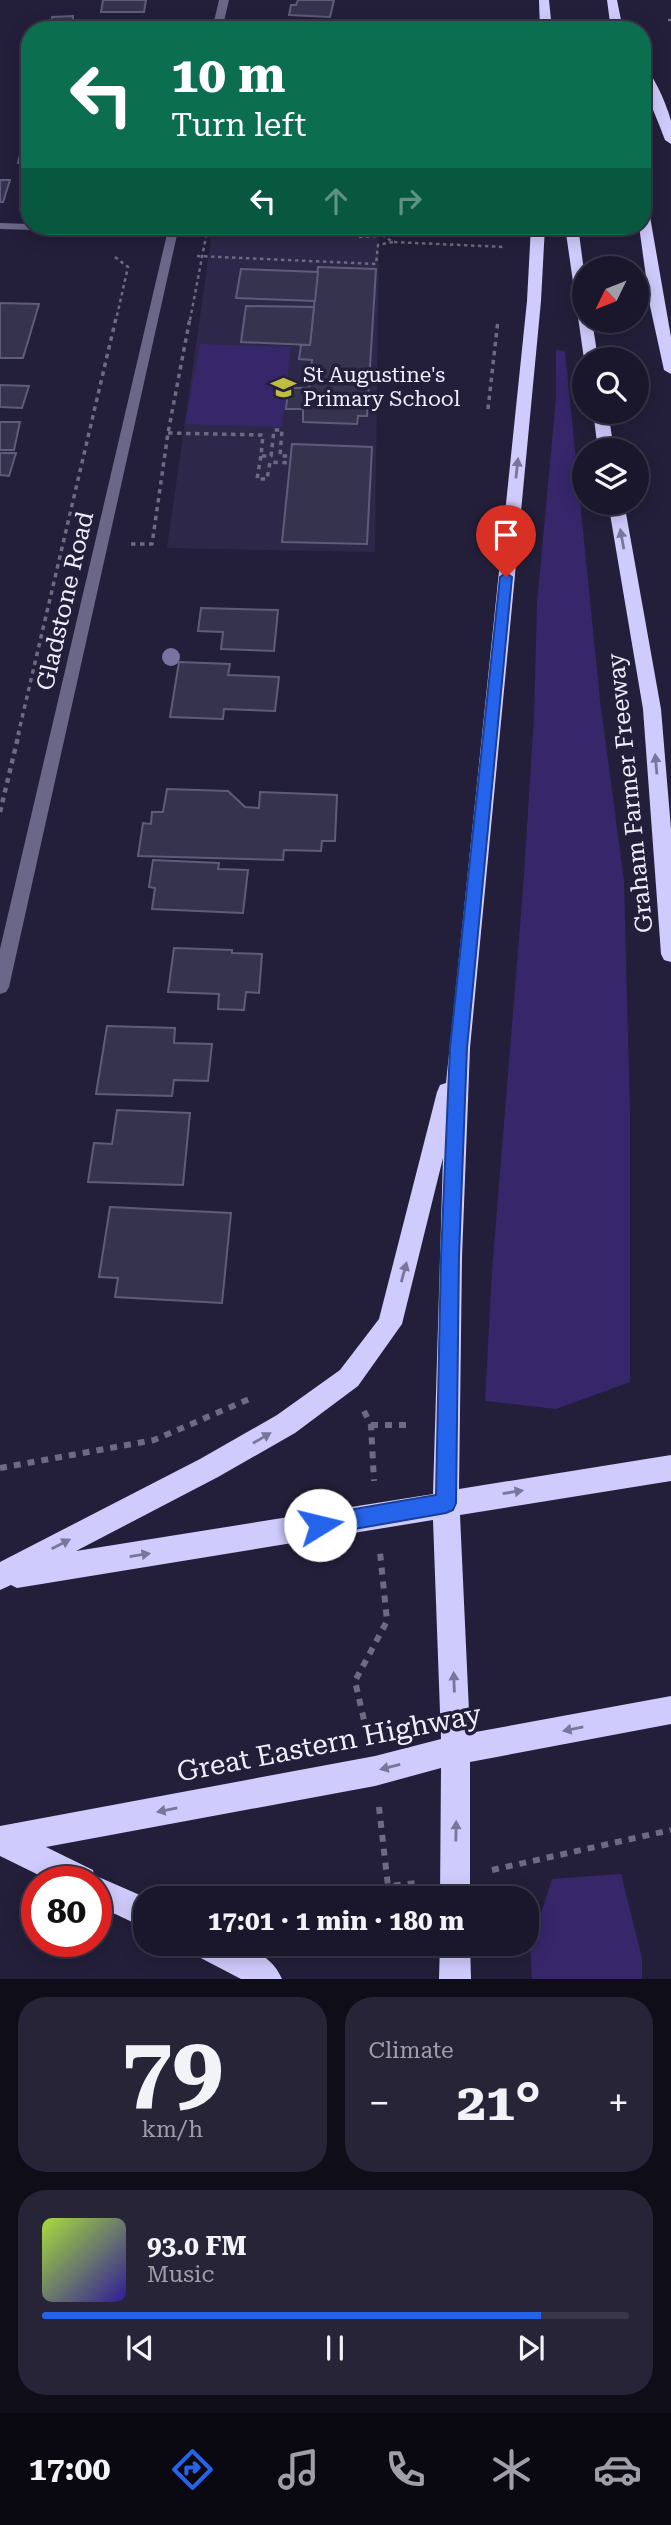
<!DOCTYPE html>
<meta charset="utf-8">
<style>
body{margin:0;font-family:"Roboto Serif",serif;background:#272438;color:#f1f3f6;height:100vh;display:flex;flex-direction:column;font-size:26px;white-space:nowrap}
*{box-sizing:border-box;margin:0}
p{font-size:23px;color:#9f9fa9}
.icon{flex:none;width:38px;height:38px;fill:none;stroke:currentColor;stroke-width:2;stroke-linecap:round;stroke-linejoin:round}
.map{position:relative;height:1979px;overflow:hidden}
.panel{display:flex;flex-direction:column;gap:18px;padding:18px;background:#0e0d18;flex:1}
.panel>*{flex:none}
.guide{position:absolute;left:21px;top:21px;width:630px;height:214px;border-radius:28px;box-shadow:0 4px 18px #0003,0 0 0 2px #383648;background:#0b6e4f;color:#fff;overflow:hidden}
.needle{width:46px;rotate:227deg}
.controls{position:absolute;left:572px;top:256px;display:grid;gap:14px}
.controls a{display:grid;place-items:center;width:77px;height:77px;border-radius:50%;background:#1a172c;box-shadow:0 4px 18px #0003,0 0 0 2px #383648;font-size:35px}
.speed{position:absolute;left:21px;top:1866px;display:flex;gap:14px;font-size:35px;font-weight:700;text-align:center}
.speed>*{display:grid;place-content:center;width:91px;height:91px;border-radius:50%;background:#1a172c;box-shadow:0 4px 18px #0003,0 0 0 2px #383648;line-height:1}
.speed .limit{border:10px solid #d22;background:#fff;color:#111}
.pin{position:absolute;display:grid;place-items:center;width:60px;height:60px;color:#fff;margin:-72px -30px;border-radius:50% 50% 50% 0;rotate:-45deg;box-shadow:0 0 7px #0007}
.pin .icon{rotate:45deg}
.me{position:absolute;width:77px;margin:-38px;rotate:81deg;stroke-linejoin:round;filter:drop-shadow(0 0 5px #0008)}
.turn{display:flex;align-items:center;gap:24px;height:147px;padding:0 35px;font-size:32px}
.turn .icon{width:91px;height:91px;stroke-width:2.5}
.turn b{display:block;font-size:49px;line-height:60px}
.lanes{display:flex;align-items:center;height:66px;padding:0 35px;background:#0003;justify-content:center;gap:35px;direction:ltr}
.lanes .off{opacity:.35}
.big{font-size:52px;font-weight:700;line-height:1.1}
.panel .widget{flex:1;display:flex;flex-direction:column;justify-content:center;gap:10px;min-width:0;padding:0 24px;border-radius:28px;background:#272438}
.panel .dial{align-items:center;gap:0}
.dial b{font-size:91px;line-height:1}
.song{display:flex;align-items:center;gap:21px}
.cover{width:84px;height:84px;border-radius:10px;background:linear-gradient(135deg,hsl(80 70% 55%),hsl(250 70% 35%))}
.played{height:7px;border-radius:4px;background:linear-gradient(90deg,#2563eb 85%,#383648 85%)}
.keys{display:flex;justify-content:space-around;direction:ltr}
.heat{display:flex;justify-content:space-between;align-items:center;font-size:38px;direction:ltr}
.panel .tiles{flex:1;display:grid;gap:18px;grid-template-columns:1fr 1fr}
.widget:last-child{grid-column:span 2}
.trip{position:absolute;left:133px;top:1886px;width:406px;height:70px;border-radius:28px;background:#1a172c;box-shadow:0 4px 18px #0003,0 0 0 2px #383648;font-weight:700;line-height:70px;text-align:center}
.tab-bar{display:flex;height:112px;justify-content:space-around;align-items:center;background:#0a0912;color:#9f9fa9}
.tab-bar .icon{width:49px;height:49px}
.tab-bar .active{color:#2563eb}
.tab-bar b{font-size:32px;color:#f1f3f6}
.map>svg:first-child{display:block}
</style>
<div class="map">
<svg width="671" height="1979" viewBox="0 0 671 1979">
<rect width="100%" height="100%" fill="#231f3a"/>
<path fill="#2d2849" d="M213,226H379L375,552L167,548Z"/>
<g fill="#36276b">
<path d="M200,344L291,347L282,427L185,424Z"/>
<path d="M556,350L565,351L600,700L624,881L630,1116V1382L556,1409L485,1401L492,1271L523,889L534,718L537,603L556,398Z"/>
<path d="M621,1874L642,1958V1979H532L530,1948L552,1879Z"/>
</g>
<g fill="#36334f" stroke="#5f5c7b" stroke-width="2">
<path d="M103,0H146L144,12H101Z"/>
<path d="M298,0H334L330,17L289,15L291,5H296Z"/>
<path d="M73,16V23H52V17Z"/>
<path d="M90,21H126L125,28H133L87,30Z"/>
<path d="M252,24L357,27L356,30H251Z"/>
<path d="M22,147H30V163H18Z"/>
<path d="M29,179L30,209H20Z"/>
<path d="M0,180H10L3,202H0Z"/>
<path d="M318,267L376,269L367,416H358L357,424L303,422V409H286L288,388H309L312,360L299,359L301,345H310Z"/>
<path d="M241,269L318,272L315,301L236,298Z"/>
<path d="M0,303L39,304L23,358H0Z"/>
<path d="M246,306L314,307L310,345L241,342Z"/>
<path d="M0,385L29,386L22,408L0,407Z"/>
<path d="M0,422H20L14,450H0Z"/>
<path d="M292,444L372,447L367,544L282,542Z"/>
<path d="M0,453H16L9,476L0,475Z"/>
<path d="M201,608L278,610L274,651L221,649L223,632L198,631Z"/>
<path d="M179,662L230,664L228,675L279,677L275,711L224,709L223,719L170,717Z"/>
<path d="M167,789L228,791L245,807L259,808L260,792L337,795L335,841H322L321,851L284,850L283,860L138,856L143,823L151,824L152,812H163Z"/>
<path d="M153,860L219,863L218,869L248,870L243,913L152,909L155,888L149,887Z"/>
<path d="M174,948L232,950V953L262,954L259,993L246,992L244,1010L218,1009L219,994L168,992Z"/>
<path d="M107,1026L175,1028L174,1043L212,1044L208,1081L174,1080L172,1096L96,1094Z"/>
<path d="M117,1110L190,1113L183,1185L88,1182L94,1143L112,1144Z"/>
<path d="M110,1207L231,1213L222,1303L115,1297L118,1278L99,1277Z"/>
</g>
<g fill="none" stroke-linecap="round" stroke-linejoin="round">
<g stroke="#6d6a81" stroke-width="2.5" stroke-dasharray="3.5 3.5" stroke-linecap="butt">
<path d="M668,20H671"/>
<path d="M382,235L393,242L505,247"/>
<path d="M359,237L379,236L399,226"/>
<path d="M197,256L376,264L378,245L393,242"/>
<path d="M115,257L128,267L116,320"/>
<path d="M190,320L208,226"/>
</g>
<g stroke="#6d6a81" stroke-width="3.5" stroke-dasharray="4.5 4.5" stroke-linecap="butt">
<path d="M488,409L498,320"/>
<path d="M168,433L263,435L261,456H271L274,430H282L280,456H291"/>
<path d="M261,456L257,479H267L270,462L290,463"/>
<path d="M131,544H152L168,433L190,318"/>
<path d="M18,735L116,318"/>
</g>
<path stroke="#6d6a81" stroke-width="4.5" stroke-dasharray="5 5" stroke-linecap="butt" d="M0,812L19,733"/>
<g stroke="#6d6a81" stroke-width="6" stroke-dasharray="7 7" stroke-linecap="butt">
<path d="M364,1411L371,1425L374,1481"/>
<path d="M371,1425H413"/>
<path d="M0,1468L154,1440L254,1397"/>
<path d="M367,1733L355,1681L387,1621L380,1552"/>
<path d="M379,1807L388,1886"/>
<path d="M492,1870L671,1830"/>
<path d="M370,1899L388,1886L418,1883"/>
<path d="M293,1951L303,1944"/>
</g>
<g fill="#6a6788" fill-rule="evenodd">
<path d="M219,0H229L222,30H212Z"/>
<path d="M0,223L30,224V226H179L9,987L6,992L0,994V949L167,234L0,229Z"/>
</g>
<g fill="#cfcbfc" fill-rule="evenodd">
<path d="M539,0H549L552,30H540Z"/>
<path d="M607,0H617L623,30H611Z"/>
<path d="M642,66C653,71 668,108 671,121C671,128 671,136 671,144L665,140C657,117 642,89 642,66Z"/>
<path d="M642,201L648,205L671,337V374L664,370L650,306L639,226H642Z"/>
<path d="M531,226H545L541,301L470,1048L462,1257L459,1489L671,1455V1481L460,1515L470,1733L671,1696V1724L470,1762V1899H440L441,1768L375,1786L46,1847L93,1870L94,1875L149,1899H145V1928L96,1905V1881H51L0,1856V1826L375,1756L441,1739L433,1520L17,1588L11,1585L0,1590V1562L200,1459L277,1415L340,1370L379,1319L437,1092L440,1085L446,1083L527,301ZM443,1158L433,1494L76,1551L218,1477L295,1433L358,1386L402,1324Z"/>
<path d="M565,226H578L584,271V320H592L598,359H584Z"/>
<path d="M593,411H608L614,450H598Z"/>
<path d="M608,502H624L661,709L671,829V962L664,960L661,954L643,709Z"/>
<path d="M191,1944C224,1944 266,1942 282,1979H241L195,1955Z"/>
<path d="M440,1944H470L471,1979H439Z"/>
</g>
</g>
<circle fill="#7873a1" cx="171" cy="657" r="9"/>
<defs><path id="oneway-solid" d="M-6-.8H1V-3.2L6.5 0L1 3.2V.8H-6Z" transform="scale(1.75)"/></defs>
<g fill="#79759b">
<use href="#oneway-solid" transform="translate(517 468) rotate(-84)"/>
<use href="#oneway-solid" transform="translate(622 539) rotate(-100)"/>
<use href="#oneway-solid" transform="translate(656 764) rotate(-95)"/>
<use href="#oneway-solid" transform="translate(404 1272) rotate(-75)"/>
<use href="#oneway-solid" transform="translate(262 1438) rotate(-30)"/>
<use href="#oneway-solid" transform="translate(513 1492) rotate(-9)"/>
<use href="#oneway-solid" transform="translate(61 1544) rotate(-27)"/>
<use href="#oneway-solid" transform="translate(140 1555) rotate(-9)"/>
<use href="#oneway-solid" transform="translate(454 1682) rotate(-92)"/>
<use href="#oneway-solid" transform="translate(573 1729) rotate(169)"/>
<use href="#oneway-solid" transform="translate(390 1767) rotate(166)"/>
<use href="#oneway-solid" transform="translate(167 1810) rotate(169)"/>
<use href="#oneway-solid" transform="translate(456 1831) rotate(-89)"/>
</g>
<path fill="#2563eb" stroke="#184099" stroke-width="2" d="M506,573L512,577L467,1048L459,1256L456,1503L453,1510L446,1513L320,1535L312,1532L310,1525L312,1518L320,1515L436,1495L441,1256L450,1048L500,577Z"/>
<defs>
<symbol id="school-bare" viewBox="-9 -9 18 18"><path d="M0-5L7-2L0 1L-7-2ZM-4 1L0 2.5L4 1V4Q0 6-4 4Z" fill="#c0be41" stroke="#231f3a" stroke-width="2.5" paint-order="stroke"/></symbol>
</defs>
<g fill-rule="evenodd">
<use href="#school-bare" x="266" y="370" width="35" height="35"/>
</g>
<g text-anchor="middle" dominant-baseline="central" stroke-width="7" stroke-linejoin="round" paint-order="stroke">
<g font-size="21" fill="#efeefd" stroke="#231f3a" text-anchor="start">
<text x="303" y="375">St Augustine's<tspan x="303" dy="24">Primary School</tspan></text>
</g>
<g font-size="24" fill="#efeefd" stroke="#231f3a">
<text transform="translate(65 601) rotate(-77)">Gladstone Road</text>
<text transform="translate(630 793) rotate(-96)">Graham Farmer Freeway</text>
</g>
<g font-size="28" fill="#efeefd" stroke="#231f3a">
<text transform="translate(329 1743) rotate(-11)">Great Eastern Highway</text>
</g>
</g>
</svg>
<div class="controls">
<a><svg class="needle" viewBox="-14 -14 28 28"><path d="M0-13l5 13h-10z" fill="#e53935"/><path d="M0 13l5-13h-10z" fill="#9f9fa9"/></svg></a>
<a><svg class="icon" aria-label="search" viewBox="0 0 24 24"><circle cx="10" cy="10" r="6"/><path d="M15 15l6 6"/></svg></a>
<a><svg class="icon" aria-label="layers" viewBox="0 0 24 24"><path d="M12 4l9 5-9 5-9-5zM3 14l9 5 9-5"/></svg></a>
</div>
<div class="speed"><div class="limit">80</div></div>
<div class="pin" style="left:506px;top:577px;background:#d93025"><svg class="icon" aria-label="arrive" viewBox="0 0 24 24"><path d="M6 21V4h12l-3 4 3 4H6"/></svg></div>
<svg class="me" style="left:320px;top:1525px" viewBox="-20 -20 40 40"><circle r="19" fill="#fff"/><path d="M0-13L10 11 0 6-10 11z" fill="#2563eb"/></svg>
<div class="trip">17:01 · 1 min · 180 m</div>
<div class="guide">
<div class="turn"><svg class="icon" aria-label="left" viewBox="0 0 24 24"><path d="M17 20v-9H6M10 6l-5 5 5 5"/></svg><div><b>10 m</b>Turn left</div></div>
<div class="lanes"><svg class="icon" aria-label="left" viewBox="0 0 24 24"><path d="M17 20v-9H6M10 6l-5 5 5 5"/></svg><svg class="icon off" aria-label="ahead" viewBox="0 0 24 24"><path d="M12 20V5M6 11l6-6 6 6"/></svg><svg class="icon off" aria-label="right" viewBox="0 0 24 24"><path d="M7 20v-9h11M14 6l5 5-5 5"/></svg></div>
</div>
</div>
<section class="panel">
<div class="tiles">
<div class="widget dial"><b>79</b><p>km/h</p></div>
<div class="widget"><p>Climate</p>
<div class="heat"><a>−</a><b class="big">21°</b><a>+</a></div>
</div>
<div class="widget">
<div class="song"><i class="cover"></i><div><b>93.0 FM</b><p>Music</p></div></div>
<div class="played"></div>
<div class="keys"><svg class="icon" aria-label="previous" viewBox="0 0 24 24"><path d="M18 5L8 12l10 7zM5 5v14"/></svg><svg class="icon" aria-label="pause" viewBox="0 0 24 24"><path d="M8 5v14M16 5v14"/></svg><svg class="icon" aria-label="next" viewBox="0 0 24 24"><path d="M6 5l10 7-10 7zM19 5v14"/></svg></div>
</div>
</div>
</section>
<nav class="tab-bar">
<b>17:00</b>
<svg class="icon active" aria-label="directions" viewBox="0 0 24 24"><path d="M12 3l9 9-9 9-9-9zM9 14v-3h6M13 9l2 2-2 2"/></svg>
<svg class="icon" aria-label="music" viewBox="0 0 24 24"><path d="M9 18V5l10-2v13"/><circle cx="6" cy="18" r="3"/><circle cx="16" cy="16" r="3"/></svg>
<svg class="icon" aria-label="phone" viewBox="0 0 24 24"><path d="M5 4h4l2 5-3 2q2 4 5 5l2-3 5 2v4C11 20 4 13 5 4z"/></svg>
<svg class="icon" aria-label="climate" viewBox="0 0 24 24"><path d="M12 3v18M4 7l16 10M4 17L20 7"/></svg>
<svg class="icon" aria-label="car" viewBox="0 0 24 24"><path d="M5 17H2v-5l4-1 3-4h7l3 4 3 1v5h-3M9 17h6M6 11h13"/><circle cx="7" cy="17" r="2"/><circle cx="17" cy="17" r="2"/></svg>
</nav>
